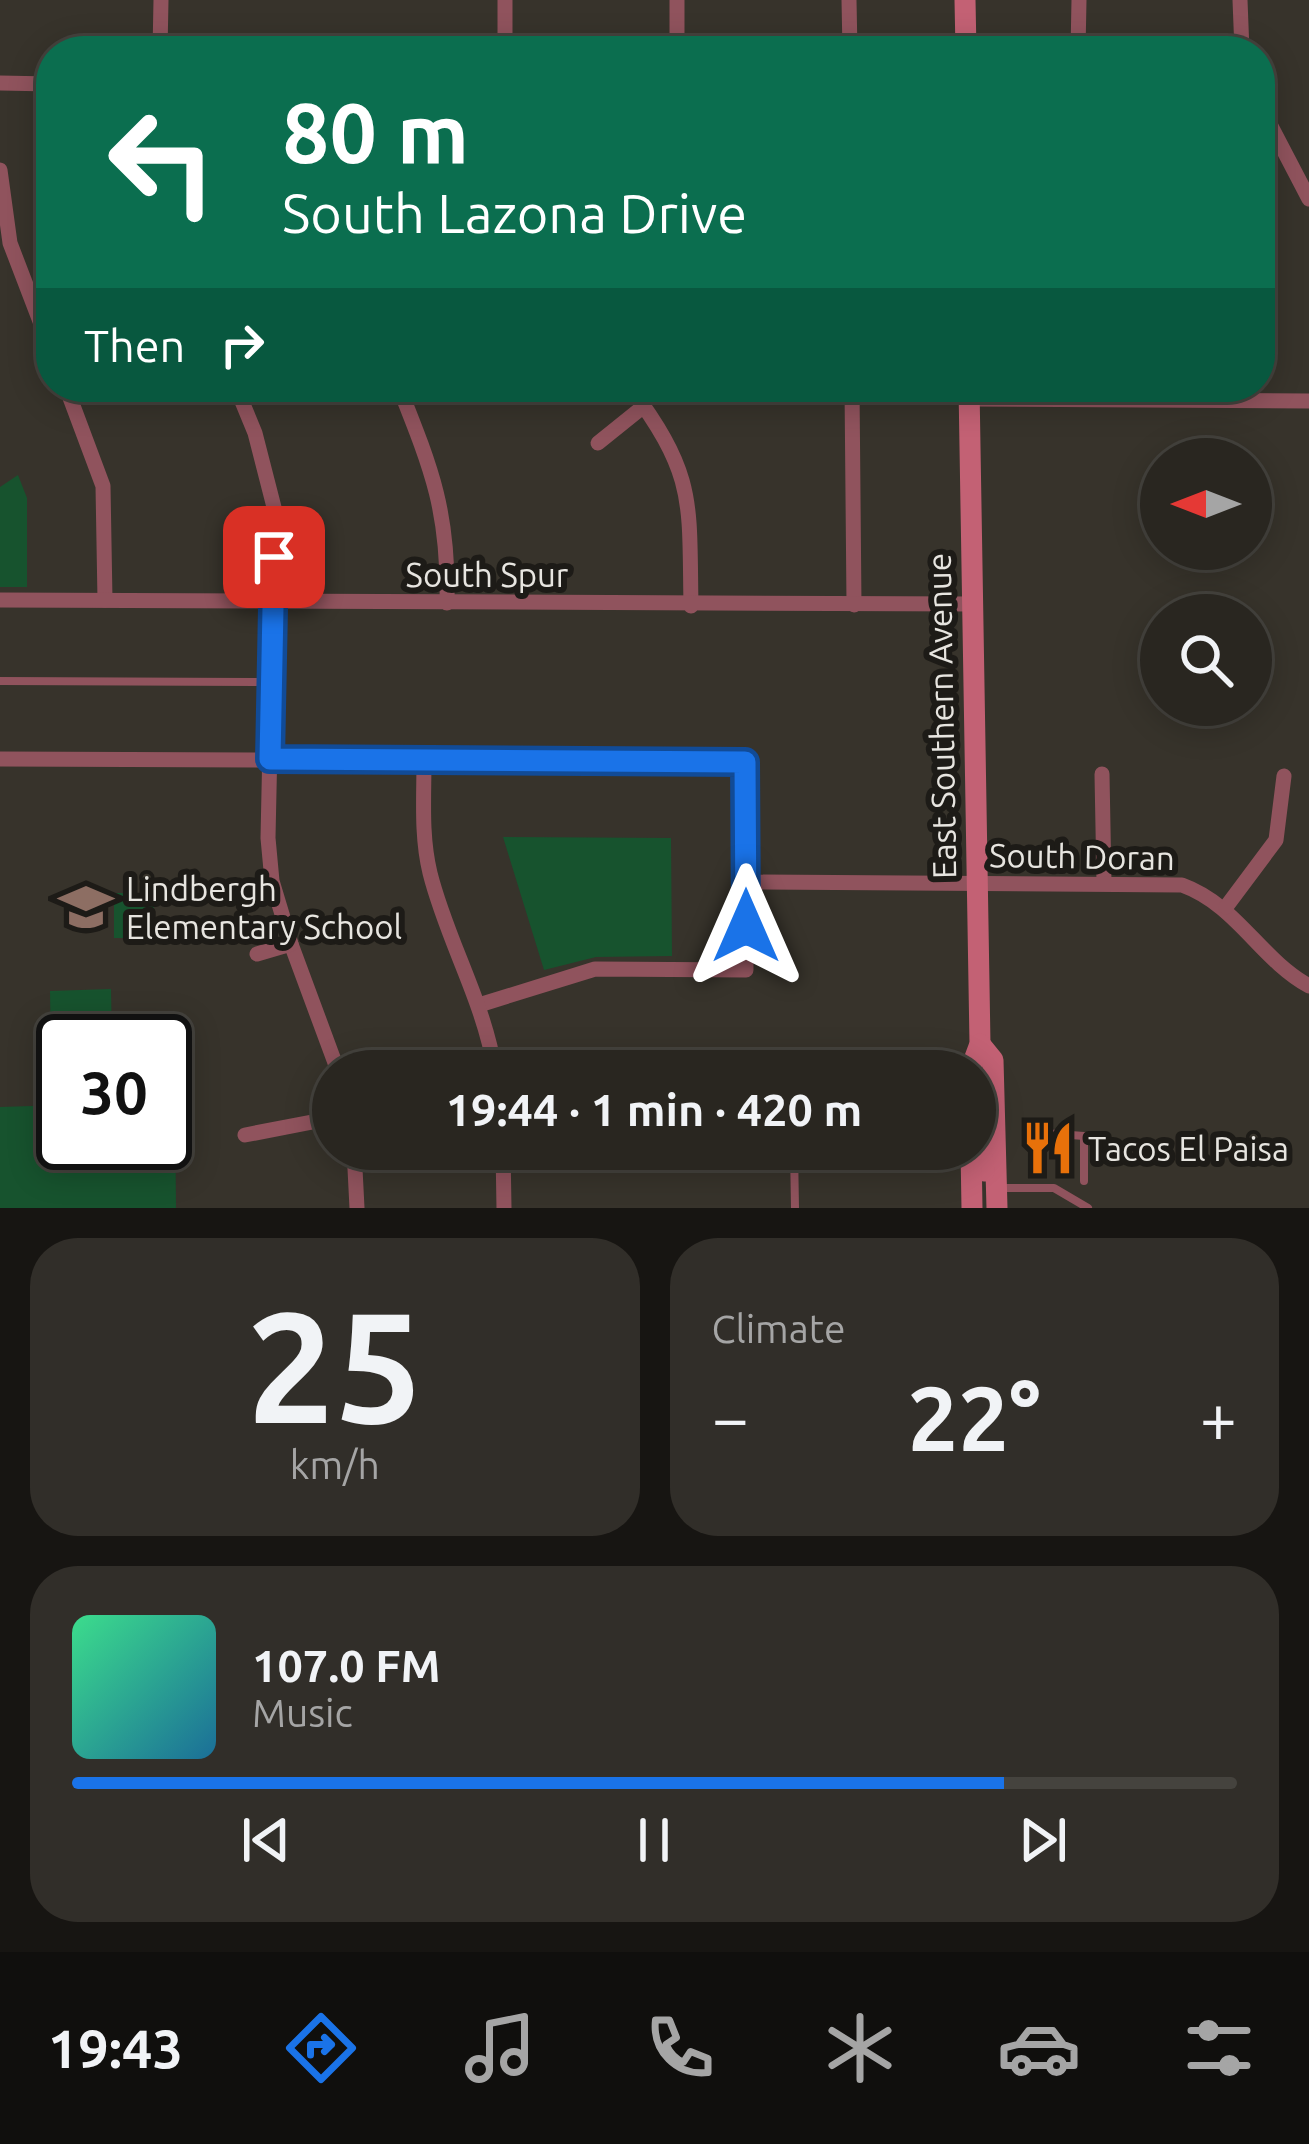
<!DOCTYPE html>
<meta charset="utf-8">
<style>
body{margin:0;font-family:Ubuntu,sans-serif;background:#312e29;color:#f1f3f6;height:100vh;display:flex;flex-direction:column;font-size:45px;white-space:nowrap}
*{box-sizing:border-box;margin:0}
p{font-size:39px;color:#a5a5a5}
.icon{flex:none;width:66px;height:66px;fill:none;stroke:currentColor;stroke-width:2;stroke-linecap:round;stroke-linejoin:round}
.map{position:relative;height:1208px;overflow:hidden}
.side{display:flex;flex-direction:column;gap:30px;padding:30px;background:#171512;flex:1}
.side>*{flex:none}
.hud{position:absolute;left:36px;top:36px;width:1239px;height:366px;border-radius:48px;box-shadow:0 6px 30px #0003,0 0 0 3px #45433e;background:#0b6e4f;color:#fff;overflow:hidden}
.needle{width:78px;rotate:270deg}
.fabs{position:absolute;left:1140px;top:438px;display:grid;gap:24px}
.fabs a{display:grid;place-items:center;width:132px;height:132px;border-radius:50%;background:#292620;box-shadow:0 6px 30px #0003,0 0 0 3px #45433e;font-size:60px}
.speed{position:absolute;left:36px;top:1014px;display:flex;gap:24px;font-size:60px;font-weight:700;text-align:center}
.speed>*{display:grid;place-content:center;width:156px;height:156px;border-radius:50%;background:#292620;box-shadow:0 6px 30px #0003,0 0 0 3px #45433e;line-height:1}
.speed .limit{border:6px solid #111;border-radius:18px;background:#fff;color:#111}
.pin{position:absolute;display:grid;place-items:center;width:102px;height:102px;color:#fff;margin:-51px;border-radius:24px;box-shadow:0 6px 18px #0006}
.me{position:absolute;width:132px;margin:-66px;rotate:0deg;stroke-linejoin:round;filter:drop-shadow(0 0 9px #0008)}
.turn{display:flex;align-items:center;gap:42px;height:252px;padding:0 48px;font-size:54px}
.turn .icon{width:156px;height:156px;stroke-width:2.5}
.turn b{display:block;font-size:84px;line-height:102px}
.then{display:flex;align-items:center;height:114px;padding:0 48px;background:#0003;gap:24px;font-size:45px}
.big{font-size:90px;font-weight:700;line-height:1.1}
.side .widget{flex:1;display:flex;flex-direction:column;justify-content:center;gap:18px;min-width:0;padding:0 42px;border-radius:48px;background:#312e29}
.side .dial{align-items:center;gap:0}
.dial b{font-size:156px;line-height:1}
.song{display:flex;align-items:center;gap:36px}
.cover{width:144px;height:144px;border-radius:18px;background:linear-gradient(135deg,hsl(150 70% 55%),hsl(200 70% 35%))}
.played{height:12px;border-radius:6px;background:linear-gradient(90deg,#1a73e8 80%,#45433e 80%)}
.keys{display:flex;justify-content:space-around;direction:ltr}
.heat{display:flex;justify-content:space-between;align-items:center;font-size:66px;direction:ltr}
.side .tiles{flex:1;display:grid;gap:30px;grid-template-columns:1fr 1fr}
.widget:last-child{grid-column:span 2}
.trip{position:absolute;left:312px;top:1050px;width:684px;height:120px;border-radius:60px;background:#292620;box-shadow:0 6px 30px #0003,0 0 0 3px #45433e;font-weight:700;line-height:120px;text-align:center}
.menu{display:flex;height:192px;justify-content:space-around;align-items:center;background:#100f0d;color:#a5a5a5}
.menu .icon{width:84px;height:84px}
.menu .current{color:#1a73e8}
.menu b{font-size:54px;color:#f1f3f6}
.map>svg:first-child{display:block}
</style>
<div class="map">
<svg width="1309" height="1208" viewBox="0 0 1309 1208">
<rect width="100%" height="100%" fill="#37332b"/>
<g fill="#17532e">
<path d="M18,475L27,498V587H0V487Z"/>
<path d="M503,837L671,838L672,956L596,957L544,970Z"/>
<rect x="114" y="893" width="40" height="45"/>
<path d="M111,989L112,1041H63V1055H51L50,991Z"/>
<path d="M165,1102H175L176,1208H0V1107L63,1105V1143H165Z"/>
</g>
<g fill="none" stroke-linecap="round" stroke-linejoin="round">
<g stroke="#90535d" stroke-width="8">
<path d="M0,681L270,682"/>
<path d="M851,1067V1071"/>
<path d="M711,1071L784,1066L790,1071"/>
<path d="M931,1071V1066H968"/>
<path d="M1033,1123L1044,1133L1084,1136V1181"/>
<path d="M794,1149L795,1208"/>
<path d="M1000,1188H1054L1088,1208"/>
</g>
<g stroke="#90535d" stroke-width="15">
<path d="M505,0V51"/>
<path d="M849,0L850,51"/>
<path d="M1240,0L1242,51"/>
<path d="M160,51L161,0"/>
<path d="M677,51V0"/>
<path d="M1078,51L1079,0"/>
<path d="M0,83L51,84"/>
<path d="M1260,105L1309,199"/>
<path d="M0,170L10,243L51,350"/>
<path d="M66,387L103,486L105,600"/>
<path d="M236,387L255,433L275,511L268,838L272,881L291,944L338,1071"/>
<path d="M399,387C432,470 449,512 447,603"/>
<path d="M630,387C696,476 689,500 691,606"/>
<path d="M852,387L854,605"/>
<path d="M970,399L1309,401"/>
<path d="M598,443L644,406"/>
<path d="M0,600L973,604"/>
<path d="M0,759L745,762L746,970L595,969L479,1005"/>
<path d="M424,760C424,798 421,836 430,873C447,941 484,1001 495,1071"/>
<path d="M1102,774L1104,882"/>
<path d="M745,882L1182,885C1237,905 1260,959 1309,986"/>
<path d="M1226,907L1276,840L1284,776"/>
<path d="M257,954L291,944"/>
<path d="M245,1135L333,1118"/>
<path d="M354,1149L357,1208"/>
<path d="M503,1149L504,1208"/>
</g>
<g stroke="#c36174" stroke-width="21">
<path d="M965,0L966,51"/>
<path d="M969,387L980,1044L970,1071"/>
<path d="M980,1044L993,1060L997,1208"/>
<path d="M975,1113L984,1171"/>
<path d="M971,1150L972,1208"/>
</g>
</g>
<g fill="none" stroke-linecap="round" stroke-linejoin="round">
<defs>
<path id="route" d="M274,557L270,759L745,762L746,926"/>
</defs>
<use href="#route" stroke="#114b97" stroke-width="30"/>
<use href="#route" stroke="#1a73e8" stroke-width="21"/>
</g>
<defs>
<symbol id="school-bare" viewBox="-9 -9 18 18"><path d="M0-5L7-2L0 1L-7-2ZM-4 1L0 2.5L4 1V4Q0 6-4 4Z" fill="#8d6e63" stroke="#1d1b17" stroke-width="2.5" paint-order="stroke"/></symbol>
<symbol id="restaurant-bare" viewBox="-9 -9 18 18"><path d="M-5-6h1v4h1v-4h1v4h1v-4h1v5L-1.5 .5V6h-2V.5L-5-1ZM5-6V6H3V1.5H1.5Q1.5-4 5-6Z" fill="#e8710a" stroke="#1d1b17" stroke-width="2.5" paint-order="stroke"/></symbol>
</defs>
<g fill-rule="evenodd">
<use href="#school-bare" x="48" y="869" width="76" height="76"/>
<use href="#restaurant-bare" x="1010" y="1110" width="76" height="76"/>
</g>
<g text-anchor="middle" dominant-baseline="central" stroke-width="12" stroke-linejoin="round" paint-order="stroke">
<g font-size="33" fill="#e7e5e0" stroke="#1d1b17">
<text x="487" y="574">South Spur</text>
<text transform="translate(941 716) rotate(-91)">East Southern Avenue</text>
<text transform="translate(1082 856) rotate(1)">South Doran</text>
</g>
<g font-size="33" fill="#e7e5e0" stroke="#1d1b17" text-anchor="start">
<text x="126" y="888">Lindbergh<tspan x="126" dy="38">Elementary School</tspan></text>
<text x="1088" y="1148">Tacos El Paisa</text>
</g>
</g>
</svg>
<div class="fabs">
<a><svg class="needle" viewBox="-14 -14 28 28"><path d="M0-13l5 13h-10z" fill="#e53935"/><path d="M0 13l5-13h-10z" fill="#a5a5a5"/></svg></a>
<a><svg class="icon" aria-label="search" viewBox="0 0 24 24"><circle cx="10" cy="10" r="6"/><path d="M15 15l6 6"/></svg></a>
</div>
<div class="speed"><div class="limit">30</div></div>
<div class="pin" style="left:274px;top:557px;background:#d93025"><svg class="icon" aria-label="arrive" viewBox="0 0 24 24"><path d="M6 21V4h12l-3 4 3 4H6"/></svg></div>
<svg class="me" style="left:746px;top:926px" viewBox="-20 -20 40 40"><path d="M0-17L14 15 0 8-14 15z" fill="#1a73e8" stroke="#fff" stroke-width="4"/></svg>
<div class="trip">19:44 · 1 min · 420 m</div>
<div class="hud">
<div class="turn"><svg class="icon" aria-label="left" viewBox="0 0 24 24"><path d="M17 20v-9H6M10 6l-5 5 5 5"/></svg><div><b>80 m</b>South Lazona Drive</div></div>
<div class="then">Then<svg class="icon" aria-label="right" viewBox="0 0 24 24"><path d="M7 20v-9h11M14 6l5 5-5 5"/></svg></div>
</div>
</div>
<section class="side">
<div class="tiles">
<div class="widget dial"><b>25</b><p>km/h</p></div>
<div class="widget"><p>Climate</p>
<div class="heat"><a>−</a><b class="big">22°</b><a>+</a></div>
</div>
<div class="widget">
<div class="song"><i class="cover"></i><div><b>107.0 FM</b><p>Music</p></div></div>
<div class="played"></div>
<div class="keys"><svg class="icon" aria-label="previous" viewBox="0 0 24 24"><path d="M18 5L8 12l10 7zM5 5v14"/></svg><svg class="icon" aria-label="pause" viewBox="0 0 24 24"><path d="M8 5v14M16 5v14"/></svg><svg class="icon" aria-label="next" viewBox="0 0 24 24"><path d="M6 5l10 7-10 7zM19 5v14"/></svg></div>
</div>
</div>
</section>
<nav class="menu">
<b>19:43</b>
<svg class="icon current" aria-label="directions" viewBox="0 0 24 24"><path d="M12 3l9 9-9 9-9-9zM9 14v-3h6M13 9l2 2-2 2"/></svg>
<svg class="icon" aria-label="music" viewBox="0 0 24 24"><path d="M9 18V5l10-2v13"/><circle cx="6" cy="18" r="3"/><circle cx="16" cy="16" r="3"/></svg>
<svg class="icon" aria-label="phone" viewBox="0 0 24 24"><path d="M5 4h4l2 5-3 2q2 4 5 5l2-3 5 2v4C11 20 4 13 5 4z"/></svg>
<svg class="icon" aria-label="climate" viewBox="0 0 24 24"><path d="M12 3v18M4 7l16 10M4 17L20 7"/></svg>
<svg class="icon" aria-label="car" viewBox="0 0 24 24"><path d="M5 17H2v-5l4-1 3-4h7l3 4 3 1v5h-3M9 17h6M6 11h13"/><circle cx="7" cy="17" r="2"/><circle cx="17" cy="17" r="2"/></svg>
<svg class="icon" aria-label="filters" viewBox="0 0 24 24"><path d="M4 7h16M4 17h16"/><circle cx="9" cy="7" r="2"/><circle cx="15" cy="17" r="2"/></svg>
</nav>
